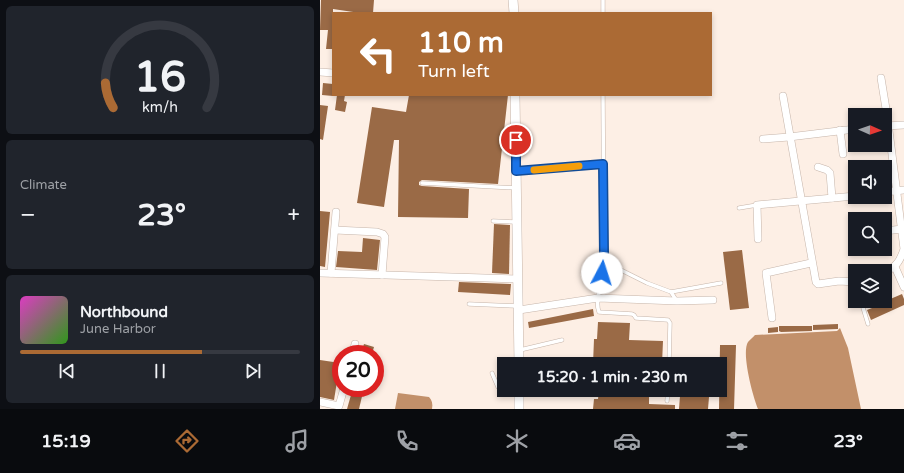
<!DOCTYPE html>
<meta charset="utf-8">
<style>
body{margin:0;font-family:"Varela Round",sans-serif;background:#20242c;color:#f1f3f6;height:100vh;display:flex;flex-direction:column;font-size:15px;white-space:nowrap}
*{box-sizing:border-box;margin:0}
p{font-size:13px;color:#9ea1a6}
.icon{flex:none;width:22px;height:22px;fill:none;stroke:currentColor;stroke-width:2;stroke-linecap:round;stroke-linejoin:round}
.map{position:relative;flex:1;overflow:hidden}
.drawer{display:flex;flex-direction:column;gap:6px;padding:6px;background:#0d0f14;width:320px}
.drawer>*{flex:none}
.banner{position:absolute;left:12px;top:12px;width:380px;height:84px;border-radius:0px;box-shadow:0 2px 6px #0003;background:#ab6a34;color:#fff;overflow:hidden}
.needle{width:26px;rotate:92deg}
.fabs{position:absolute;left:528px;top:108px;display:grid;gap:8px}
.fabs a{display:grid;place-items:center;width:44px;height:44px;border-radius:0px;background:#171b24;box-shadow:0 2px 6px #0003;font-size:20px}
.speed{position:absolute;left:12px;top:345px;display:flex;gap:8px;font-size:20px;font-weight:700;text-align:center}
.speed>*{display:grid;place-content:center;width:52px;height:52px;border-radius:50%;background:#171b24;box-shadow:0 2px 6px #0003;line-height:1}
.speed .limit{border:6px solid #d22;background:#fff;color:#111}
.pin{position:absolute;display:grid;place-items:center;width:34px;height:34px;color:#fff;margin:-17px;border:2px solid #fff;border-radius:50%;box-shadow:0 1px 4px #0007}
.me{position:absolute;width:44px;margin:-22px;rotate:5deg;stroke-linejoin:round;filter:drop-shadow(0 0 3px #0008)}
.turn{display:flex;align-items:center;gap:14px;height:84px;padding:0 20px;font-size:18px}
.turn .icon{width:52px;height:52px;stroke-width:2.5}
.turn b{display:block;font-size:28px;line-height:34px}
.big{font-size:30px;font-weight:700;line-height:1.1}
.drawer .tile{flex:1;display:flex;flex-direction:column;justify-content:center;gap:6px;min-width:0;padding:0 14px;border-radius:6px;background:#20242c}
.drawer .dial{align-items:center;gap:0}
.dial svg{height:104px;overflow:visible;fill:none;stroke:#363941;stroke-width:7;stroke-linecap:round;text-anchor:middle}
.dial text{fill:#f1f3f6;stroke:none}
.song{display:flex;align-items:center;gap:12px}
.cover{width:48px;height:48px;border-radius:6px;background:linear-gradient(135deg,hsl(310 70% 55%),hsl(110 70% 35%))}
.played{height:4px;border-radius:2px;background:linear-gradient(90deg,#ab6a34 65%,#363941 65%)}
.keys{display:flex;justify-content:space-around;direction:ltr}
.heat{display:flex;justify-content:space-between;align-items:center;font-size:22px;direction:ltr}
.trip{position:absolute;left:177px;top:357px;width:230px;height:40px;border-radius:0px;background:#171b24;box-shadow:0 2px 6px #0003;font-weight:700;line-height:40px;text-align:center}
.dock{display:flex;height:64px;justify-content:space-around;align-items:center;background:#090b0e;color:#9ea1a6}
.dock .icon{width:28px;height:28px}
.dock .current{color:#ab6a34}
.dock b{font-size:18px;color:#f1f3f6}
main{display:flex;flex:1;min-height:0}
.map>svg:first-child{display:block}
</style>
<main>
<section class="drawer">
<div class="tile dial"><svg viewBox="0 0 100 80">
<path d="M14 69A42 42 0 1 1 86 69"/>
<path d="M14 69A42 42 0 0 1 8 50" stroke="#ab6a34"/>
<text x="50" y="56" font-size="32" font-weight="700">16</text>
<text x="50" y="72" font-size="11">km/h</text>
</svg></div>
<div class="tile"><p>Climate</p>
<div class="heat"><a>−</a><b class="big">23°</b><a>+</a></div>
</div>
<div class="tile">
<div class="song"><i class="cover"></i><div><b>Northbound</b><p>June Harbor</p></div></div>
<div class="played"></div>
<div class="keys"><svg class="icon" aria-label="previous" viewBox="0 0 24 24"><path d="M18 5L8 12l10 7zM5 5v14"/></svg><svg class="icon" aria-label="pause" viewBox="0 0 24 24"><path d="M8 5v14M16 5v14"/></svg><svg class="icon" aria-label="next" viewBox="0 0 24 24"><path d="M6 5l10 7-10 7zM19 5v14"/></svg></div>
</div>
</section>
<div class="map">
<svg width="584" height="409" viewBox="0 0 584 409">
<rect width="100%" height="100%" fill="#fdefe5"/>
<g fill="#c2906a">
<path d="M520,328L528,348L541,409H438C433,397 421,353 428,342C430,340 433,337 435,335L517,331Z"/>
<path d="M78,393L109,397C112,400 113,404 112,409H75Z"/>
</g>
<g fill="#9a6a46">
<path d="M1,0H54L53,13H40L13,9V49H6L8,30H0Z"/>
<path d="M3,83L13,84V96L2,95Z"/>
<path d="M17,95H25L24,101L27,102L25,112L15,110Z"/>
<path d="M89,95H188L178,184L102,180L99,182V185L102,186L149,189L148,218L78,217L79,140H74L64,207L37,203L52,107L86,112Z"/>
<path d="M0,105L8,106L3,140L0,139Z"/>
<path d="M0,211L10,212L5,267L0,266Z"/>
<path d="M174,224L190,225L189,274L172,273Z"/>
<path d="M43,238L60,240L57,270L16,267L18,251L42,252Z"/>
<path d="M422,250L429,308L410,310L403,252Z"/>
<path d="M139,282L191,284L190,295L138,292Z"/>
<path d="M582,294L584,299V305L551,320L547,310L552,308L549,301H560L561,303Z"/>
<path d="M273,309L274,316L209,328L208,322Z"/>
<path d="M278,322L310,323L309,340L343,341L342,364H273L274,339H277Z"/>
<path d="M518,324V329L493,330V325Z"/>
<path d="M459,326H492V331L461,332L459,331Z"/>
<path d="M458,327V332L448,333V328Z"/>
<path d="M44,344L54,347L52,354H41Z"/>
<path d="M400,345H416L414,409H399Z"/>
<path d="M0,360L20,363L14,400L0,397Z"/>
<path d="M33,388H44L39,409H27Z"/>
<path d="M279,390H329V404L355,405V409H273L274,399H278Z"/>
<path d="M360,396L389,397L388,409H359Z"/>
</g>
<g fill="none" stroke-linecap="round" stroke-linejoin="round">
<defs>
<g id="service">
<path d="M283,0V13"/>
<path d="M283,95L284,255C283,263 283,272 281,281C280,291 275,302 279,312L312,314L314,315L316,318L348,320L350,323L349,364"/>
<path d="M197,171L283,164"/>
<path d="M102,183L196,188"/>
<path d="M419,208L437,205"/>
<path d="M173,221L196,222"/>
<path d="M283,261L327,283L351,292L356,300"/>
<path d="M351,292L401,283"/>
<path d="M541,301L548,324"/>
<path d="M149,304L197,306"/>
<path d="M200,350L242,340"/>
<path d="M172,373L178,387H184"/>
<path d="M200,391L212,390"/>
<path d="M347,401L348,390"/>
</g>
<g id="minor">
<path d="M0,72L13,73"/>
<path d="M561,78L567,115L584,249C580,261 577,266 565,272"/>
<path d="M463,96L496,282L498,284L519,281L535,282"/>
<path d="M565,126L584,125"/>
<path d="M520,130L523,154"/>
<path d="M443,139L469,137L535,129"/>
<path d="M498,167L507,170L510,173L512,198"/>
<path d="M565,192L584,190"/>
<path d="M15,230L57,232L63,234L65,237L62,275"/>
<path d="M565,231L582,229"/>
<path d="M438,239L437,205L535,196"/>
<path d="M575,267L584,287"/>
<path d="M0,273L198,279"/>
<path d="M11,273L16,212"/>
<path d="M199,310L278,298L357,301L393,300"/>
<path d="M452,318L446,273L491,263"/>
<path d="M33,354L35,344"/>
<path d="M0,402L19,406L24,388"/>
</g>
<g id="tertiary">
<path d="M193,0L194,13"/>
<path d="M195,95L199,364"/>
<path d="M199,409V390"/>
</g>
</defs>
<use href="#service" stroke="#c6b5aa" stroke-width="4.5"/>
<use href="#minor" stroke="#c6b5aa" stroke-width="8"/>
<use href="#tertiary" stroke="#c6b5aa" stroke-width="10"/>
<use href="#service" stroke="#fff" stroke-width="3.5"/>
<use href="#minor" stroke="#fff" stroke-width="7"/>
<use href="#tertiary" stroke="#fff" stroke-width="9"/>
</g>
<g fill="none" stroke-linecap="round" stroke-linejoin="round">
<defs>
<path id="route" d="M196,140V171L283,164L284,255L282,273"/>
</defs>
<use href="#route" stroke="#114b97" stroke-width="10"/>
<use href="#route" stroke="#1a73e8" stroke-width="7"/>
<path stroke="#f59e0b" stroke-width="7" d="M214,170L259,166"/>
</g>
</svg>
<div class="fabs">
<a><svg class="needle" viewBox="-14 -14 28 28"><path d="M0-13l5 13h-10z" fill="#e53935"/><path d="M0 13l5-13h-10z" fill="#9ea1a6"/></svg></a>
<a><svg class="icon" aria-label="sound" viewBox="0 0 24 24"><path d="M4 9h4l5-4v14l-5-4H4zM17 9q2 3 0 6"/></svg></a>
<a><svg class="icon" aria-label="search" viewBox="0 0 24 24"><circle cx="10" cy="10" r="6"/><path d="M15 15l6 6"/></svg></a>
<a><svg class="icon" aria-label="layers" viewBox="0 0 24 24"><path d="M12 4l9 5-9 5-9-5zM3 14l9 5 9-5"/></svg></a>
</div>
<div class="speed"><div class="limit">20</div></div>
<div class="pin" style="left:196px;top:140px;background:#d93025"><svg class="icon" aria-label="arrive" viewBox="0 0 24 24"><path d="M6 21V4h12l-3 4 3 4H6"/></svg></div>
<svg class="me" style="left:282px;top:273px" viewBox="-20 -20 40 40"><circle r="19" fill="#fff"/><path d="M0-13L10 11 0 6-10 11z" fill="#1a73e8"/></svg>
<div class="trip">15:20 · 1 min · 230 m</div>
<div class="banner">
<div class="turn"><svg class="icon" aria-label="left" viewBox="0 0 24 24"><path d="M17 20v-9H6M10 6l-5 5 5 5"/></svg><div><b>110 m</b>Turn left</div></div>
</div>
</div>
</main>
<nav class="dock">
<b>15:19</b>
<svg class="icon current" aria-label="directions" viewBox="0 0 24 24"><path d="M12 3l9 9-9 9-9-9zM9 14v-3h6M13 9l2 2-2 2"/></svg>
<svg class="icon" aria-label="music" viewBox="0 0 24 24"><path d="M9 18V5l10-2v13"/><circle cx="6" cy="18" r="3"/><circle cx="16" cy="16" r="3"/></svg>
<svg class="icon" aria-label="phone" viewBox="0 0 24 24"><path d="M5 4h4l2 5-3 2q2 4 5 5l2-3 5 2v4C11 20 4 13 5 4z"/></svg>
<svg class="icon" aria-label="climate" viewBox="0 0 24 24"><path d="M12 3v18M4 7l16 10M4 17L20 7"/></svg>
<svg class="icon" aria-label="car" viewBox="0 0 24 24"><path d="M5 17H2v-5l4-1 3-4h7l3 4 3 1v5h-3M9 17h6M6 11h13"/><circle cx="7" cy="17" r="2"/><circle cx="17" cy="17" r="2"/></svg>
<svg class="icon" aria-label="filters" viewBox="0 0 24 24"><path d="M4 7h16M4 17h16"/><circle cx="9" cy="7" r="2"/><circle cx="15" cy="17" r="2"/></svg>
<b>23°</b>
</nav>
